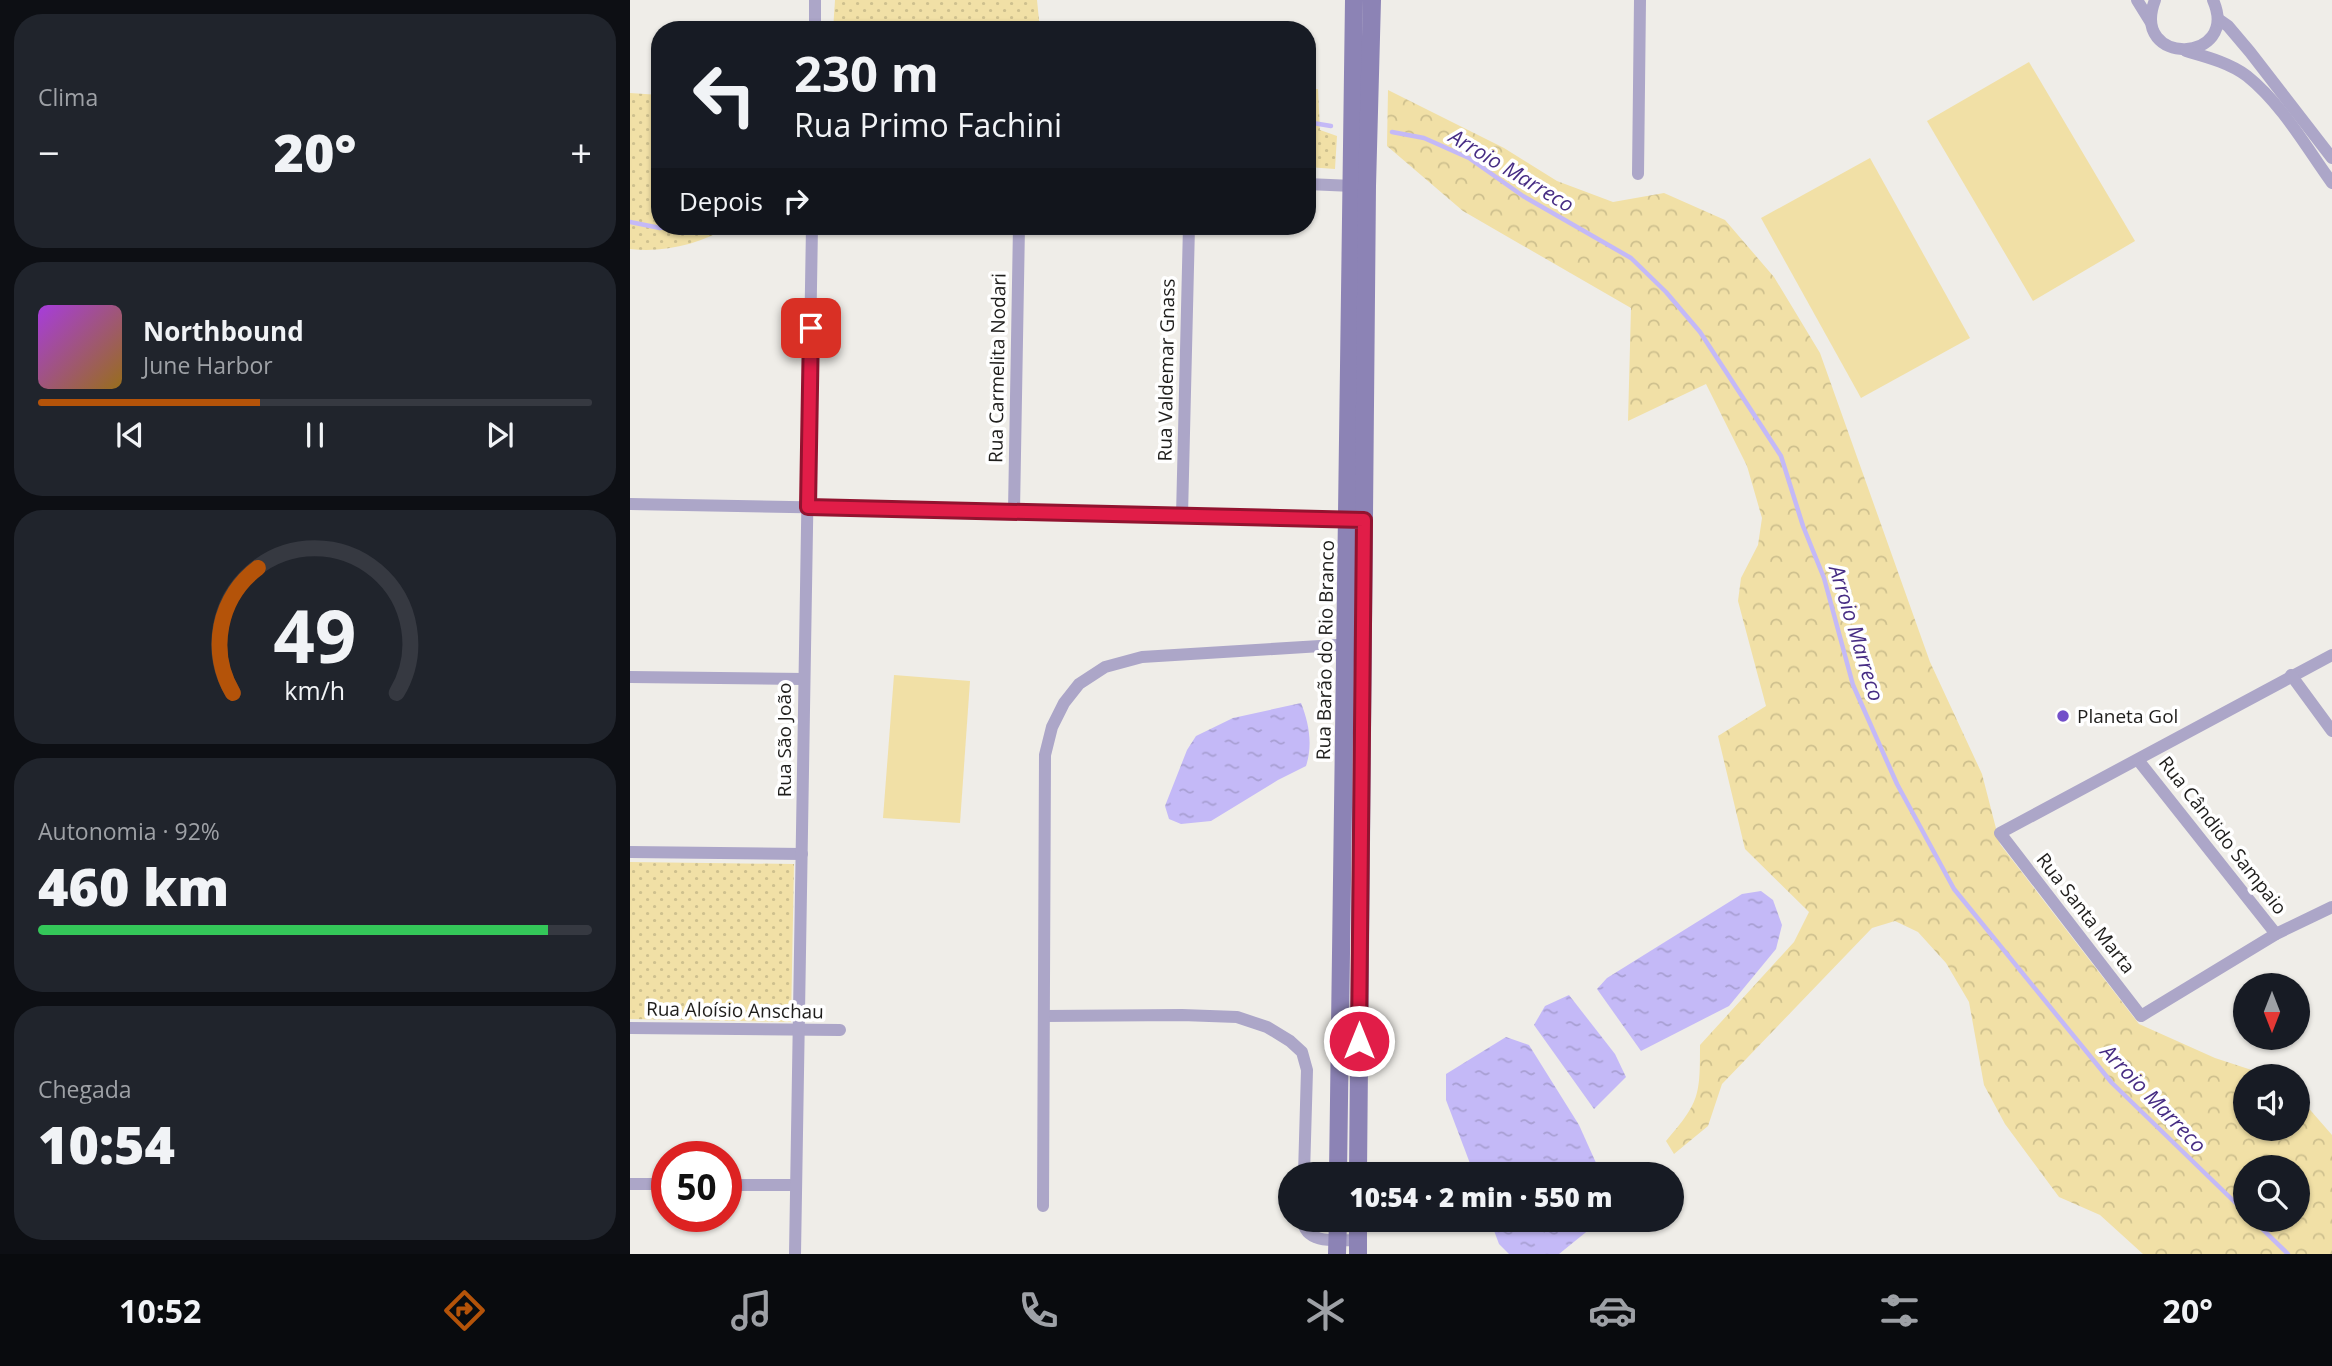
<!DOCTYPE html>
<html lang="pt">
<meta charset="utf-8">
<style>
body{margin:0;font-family:"Open Sans",sans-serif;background:#20242c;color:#f1f3f6;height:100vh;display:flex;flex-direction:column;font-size:26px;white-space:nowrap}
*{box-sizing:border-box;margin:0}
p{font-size:23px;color:#9ea1a6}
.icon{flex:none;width:38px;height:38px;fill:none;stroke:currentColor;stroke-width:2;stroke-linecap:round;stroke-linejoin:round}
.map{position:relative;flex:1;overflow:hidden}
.sheet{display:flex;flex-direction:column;gap:14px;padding:14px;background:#0d0f14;width:630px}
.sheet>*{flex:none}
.hud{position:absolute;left:21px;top:21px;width:665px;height:214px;border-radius:28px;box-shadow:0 2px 5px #0004;background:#171b24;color:#f1f3f6;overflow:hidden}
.needle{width:46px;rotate:180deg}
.buttons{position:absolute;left:1603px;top:973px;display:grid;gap:14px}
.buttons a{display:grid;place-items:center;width:77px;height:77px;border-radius:50%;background:#171b24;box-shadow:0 2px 5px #0004;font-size:35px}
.speed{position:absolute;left:21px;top:1141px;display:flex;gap:14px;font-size:35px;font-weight:700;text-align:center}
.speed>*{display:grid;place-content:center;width:91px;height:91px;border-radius:50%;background:#171b24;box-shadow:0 2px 5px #0004;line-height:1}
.speed .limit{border:10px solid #d22;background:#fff;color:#111}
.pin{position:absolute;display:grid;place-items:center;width:60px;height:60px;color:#fff;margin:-30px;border-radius:14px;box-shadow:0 4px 10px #0006}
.me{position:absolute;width:77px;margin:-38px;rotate:0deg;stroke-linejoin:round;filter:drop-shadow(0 0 5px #0008)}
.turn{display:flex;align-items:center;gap:24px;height:147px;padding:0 28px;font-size:32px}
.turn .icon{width:91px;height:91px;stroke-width:2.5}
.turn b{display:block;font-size:49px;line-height:60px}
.then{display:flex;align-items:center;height:66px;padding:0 28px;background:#0003;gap:14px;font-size:26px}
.big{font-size:52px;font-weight:800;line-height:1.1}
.sheet .card{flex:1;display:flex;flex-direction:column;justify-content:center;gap:10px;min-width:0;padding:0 24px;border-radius:28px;background:#20242c}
.sheet .dial{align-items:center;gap:0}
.dial svg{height:182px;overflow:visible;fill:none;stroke:#363941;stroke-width:7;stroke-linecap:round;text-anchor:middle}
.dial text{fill:#f1f3f6;stroke:none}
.song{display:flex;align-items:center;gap:21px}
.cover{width:84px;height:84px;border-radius:10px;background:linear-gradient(135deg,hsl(280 70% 55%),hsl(40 70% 35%))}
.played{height:7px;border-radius:4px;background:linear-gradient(90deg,#b45309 40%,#363941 40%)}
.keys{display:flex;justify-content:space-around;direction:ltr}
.heat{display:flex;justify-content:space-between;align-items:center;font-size:38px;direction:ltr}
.charge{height:10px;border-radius:5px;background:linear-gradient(90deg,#34c759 92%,#363941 0)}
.trip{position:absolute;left:648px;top:1162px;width:406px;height:70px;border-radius:35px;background:#171b24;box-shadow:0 2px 5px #0004;font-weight:800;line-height:70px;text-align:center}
.menu{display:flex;height:112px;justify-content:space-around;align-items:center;background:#090b0e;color:#9ea1a6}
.menu .icon{width:49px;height:49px}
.menu .current{color:#b45309}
.menu b{font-size:32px;color:#f1f3f6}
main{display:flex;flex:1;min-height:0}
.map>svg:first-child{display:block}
</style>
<main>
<section class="sheet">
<div class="card"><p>Clima</p>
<div class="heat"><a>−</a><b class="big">20°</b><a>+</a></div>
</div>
<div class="card">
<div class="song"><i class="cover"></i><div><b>Northbound</b><p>June Harbor</p></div></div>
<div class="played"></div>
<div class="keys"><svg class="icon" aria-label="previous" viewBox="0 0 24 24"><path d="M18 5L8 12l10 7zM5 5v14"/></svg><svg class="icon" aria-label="pause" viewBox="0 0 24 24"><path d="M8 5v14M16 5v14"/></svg><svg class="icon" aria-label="next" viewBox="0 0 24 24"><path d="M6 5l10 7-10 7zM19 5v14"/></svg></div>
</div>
<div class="card dial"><svg viewBox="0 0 100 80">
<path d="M14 69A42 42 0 1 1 86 69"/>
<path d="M14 69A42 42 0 0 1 25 14" stroke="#b45309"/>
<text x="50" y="56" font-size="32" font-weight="700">49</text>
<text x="50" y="72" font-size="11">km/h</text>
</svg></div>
<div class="card"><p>Autonomia · 92%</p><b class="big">460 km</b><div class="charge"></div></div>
<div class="card"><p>Chegada</p><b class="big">10:54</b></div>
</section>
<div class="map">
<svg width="1702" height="1254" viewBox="0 0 1702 1254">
<defs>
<pattern id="green-dots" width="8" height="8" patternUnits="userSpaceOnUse" patternTransform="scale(1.75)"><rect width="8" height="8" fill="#f1e0a6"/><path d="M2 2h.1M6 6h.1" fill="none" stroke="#cec08e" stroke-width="1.8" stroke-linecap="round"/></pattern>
<pattern id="forest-crowns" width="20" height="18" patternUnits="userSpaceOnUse" patternTransform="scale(1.75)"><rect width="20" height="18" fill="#f1e0a6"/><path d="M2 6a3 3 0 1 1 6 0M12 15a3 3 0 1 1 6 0" fill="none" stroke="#cec08e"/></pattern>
<pattern id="water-ripples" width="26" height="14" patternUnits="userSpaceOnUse" patternTransform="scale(1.75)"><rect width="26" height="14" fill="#c4b9f7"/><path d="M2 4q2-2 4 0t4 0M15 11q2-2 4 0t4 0" fill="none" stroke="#a89fd3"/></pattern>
</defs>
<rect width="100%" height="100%" fill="#efede8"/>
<g fill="url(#green-dots)">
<path d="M205,0H407L410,30H203Z"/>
<path d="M677,89H688L690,130L707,136L705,169L677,167Z"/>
<path d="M0,93L30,95V226H100C70,244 35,253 0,249Z"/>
<path d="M0,862L164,864L161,1022L0,1019Z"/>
</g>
<path fill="url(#forest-crowns)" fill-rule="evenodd" d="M758,90L874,148L927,181L983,202L1034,193L1095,220L1144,277L1190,353L1300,662L1352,774L1370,844L1509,1024L1585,1058L1640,1076H1615V1129H1668V1096L1702,1135V1254H1513L1470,1215L1429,1197L1375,1124L1354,1085L1339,1002L1316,963L1288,932L1265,921L1242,928L1092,1084L1078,1126L1044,1154L1036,1141C1070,1102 1070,1095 1070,1045L1164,942L1179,912L1115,849L1088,736L1136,706L1108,601L1111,578L1128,545L1132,518L1117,466L1076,384L998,421L1001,308L833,211L757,146ZM1615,1167H1668V1220H1615Z"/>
<g fill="#f1e0a6">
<path d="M1399,62L1505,241L1403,301L1297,121Z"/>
<path d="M1240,158L1340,338L1231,398L1131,218Z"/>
<path d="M264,675L340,681L330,823L253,818Z"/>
</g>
<g fill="url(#water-ripples)">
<path d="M671,703C679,723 683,745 676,766L648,780L581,821L551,824L539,819L535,806L557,750L566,736L603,718Z"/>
<path d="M1131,891L1143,900L1152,925L1146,949L1099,1006L1011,1051L967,989L977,978L1112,894Z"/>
<path d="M939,995L985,1054L996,1077L964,1109L904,1025L915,1006Z"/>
<path d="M876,1037L899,1045L949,1125L971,1174H844L816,1100V1074Z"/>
<path d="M860,1220H971L929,1254H879L869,1244Z"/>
</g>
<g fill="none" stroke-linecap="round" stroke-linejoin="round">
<g stroke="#c4b9f7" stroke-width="4.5">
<path d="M677,122L701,126"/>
<path d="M762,132L794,138L839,158L893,196L1001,258L1036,292L1070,332L1151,456L1173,526L1194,578L1223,685L1267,784L1324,889L1482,1083L1615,1212"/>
<path d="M0,222L30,228L48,226"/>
<path d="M1623,1220L1658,1254"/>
</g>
<g stroke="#aca6c8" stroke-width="12">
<path d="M1507,0L1520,21"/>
<path d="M1525,0C1499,67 1611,64 1583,0"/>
<path d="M1588,19L1598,26L1620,52L1702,158"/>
<path d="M185,30V0"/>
<path d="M1556,51C1577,57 1600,63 1617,76C1652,104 1676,147 1702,183"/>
<path d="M1008,174L1010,0"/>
<path d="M677,184L723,186"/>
<path d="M0,504L384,511L723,520"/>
<path d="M384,511L389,226"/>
<path d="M552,516L559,226"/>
<path d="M1702,655L1370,833L1511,1016L1646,934L1702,907"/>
<path d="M1661,675L1702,731"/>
<path d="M0,677L174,679"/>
<path d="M1508,760L1646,934"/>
<path d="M0,852L172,854"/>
<path d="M415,1016L552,1015L607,1017L637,1027L660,1041L672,1052L677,1070L674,1174"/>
<path d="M0,1028L210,1030"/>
<path d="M0,1184H37"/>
<path d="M96,1185H165"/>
<path d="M413,1206L415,755L422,727L434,703L449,684L475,667L512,657L723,644"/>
<path d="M673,1220C675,1245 708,1240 728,1240"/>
<path d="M165,1254L182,226"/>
</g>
<g stroke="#8c83b5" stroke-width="18">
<path d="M708,1174L724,0"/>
<path d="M728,1174L737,186L742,0"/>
<path d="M707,1254L708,1220"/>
<path d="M728,1254V1220"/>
</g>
</g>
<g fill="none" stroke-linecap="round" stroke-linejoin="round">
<defs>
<path id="route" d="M181,328L178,507L734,520L729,1041"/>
</defs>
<use href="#route" stroke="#92132f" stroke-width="18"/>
<use href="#route" stroke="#e11d48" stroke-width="12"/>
</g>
<circle fill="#7350c9" stroke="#fff" stroke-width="2.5" cx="1433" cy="716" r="7"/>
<g text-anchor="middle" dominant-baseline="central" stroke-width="7" stroke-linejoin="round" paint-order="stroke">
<g font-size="19" fill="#1f1e1c" stroke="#fff">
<text transform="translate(367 368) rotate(-89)">Rua Carmelita Nodari</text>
<text transform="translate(536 370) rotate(-89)">Rua Valdemar Gnass</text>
<text transform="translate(695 650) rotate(-89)">Rua Barão do Rio Branco</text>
<text transform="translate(154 740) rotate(-90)">Rua São João</text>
<text transform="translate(1593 835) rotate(52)">Rua Cândido Sampaio</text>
<text transform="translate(1456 913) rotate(52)">Rua Santa Marta</text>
<text transform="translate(105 1010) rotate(1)">Rua Aloísio Anschau</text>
</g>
<g font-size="19" fill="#1f1e1c" stroke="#fff" text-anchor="start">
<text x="1447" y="716">Planeta Gol</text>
</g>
<g font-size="21" font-style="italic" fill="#472d84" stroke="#fff">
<text transform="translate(882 170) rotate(31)">Arroio Marreco</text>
<text transform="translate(1227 633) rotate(73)">Arroio Marreco</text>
<text transform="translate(1524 1098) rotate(46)">Arroio Marreco</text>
</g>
</g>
</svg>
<div class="buttons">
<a><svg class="needle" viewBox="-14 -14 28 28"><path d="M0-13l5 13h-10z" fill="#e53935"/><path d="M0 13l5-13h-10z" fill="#9ea1a6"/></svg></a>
<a><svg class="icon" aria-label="sound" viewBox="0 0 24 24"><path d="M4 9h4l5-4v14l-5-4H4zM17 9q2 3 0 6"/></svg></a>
<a><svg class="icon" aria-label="search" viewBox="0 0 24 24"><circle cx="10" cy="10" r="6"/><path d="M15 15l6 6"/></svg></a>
</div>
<div class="speed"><div class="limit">50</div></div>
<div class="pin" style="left:181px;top:328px;background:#d93025"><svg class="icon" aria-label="arrive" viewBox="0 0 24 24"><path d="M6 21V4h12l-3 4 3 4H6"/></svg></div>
<svg class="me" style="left:729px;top:1041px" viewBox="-20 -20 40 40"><circle r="17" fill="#e11d48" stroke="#fff" stroke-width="3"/><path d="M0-11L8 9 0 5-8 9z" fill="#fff"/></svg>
<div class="trip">10:54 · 2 min · 550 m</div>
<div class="hud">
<div class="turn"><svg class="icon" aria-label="left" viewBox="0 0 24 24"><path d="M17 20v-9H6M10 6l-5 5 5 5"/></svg><div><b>230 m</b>Rua Primo Fachini</div></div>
<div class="then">Depois<svg class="icon" aria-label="right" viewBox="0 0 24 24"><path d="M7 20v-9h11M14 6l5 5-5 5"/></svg></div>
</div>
</div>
</main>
<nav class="menu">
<b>10:52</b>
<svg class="icon current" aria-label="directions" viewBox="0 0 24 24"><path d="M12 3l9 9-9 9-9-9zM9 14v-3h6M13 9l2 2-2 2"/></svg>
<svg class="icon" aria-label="music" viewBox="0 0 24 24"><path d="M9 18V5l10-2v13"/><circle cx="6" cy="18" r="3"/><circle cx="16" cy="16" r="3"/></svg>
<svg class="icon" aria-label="phone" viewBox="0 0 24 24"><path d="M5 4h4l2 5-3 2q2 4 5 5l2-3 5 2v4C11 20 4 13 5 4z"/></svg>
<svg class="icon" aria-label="climate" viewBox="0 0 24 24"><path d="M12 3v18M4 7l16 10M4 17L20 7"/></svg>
<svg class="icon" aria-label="car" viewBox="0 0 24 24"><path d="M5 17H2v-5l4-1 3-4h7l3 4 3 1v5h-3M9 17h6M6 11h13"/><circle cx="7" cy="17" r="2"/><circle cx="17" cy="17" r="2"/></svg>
<svg class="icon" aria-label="filters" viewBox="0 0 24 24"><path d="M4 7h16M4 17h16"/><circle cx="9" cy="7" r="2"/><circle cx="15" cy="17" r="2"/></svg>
<b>20°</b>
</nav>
